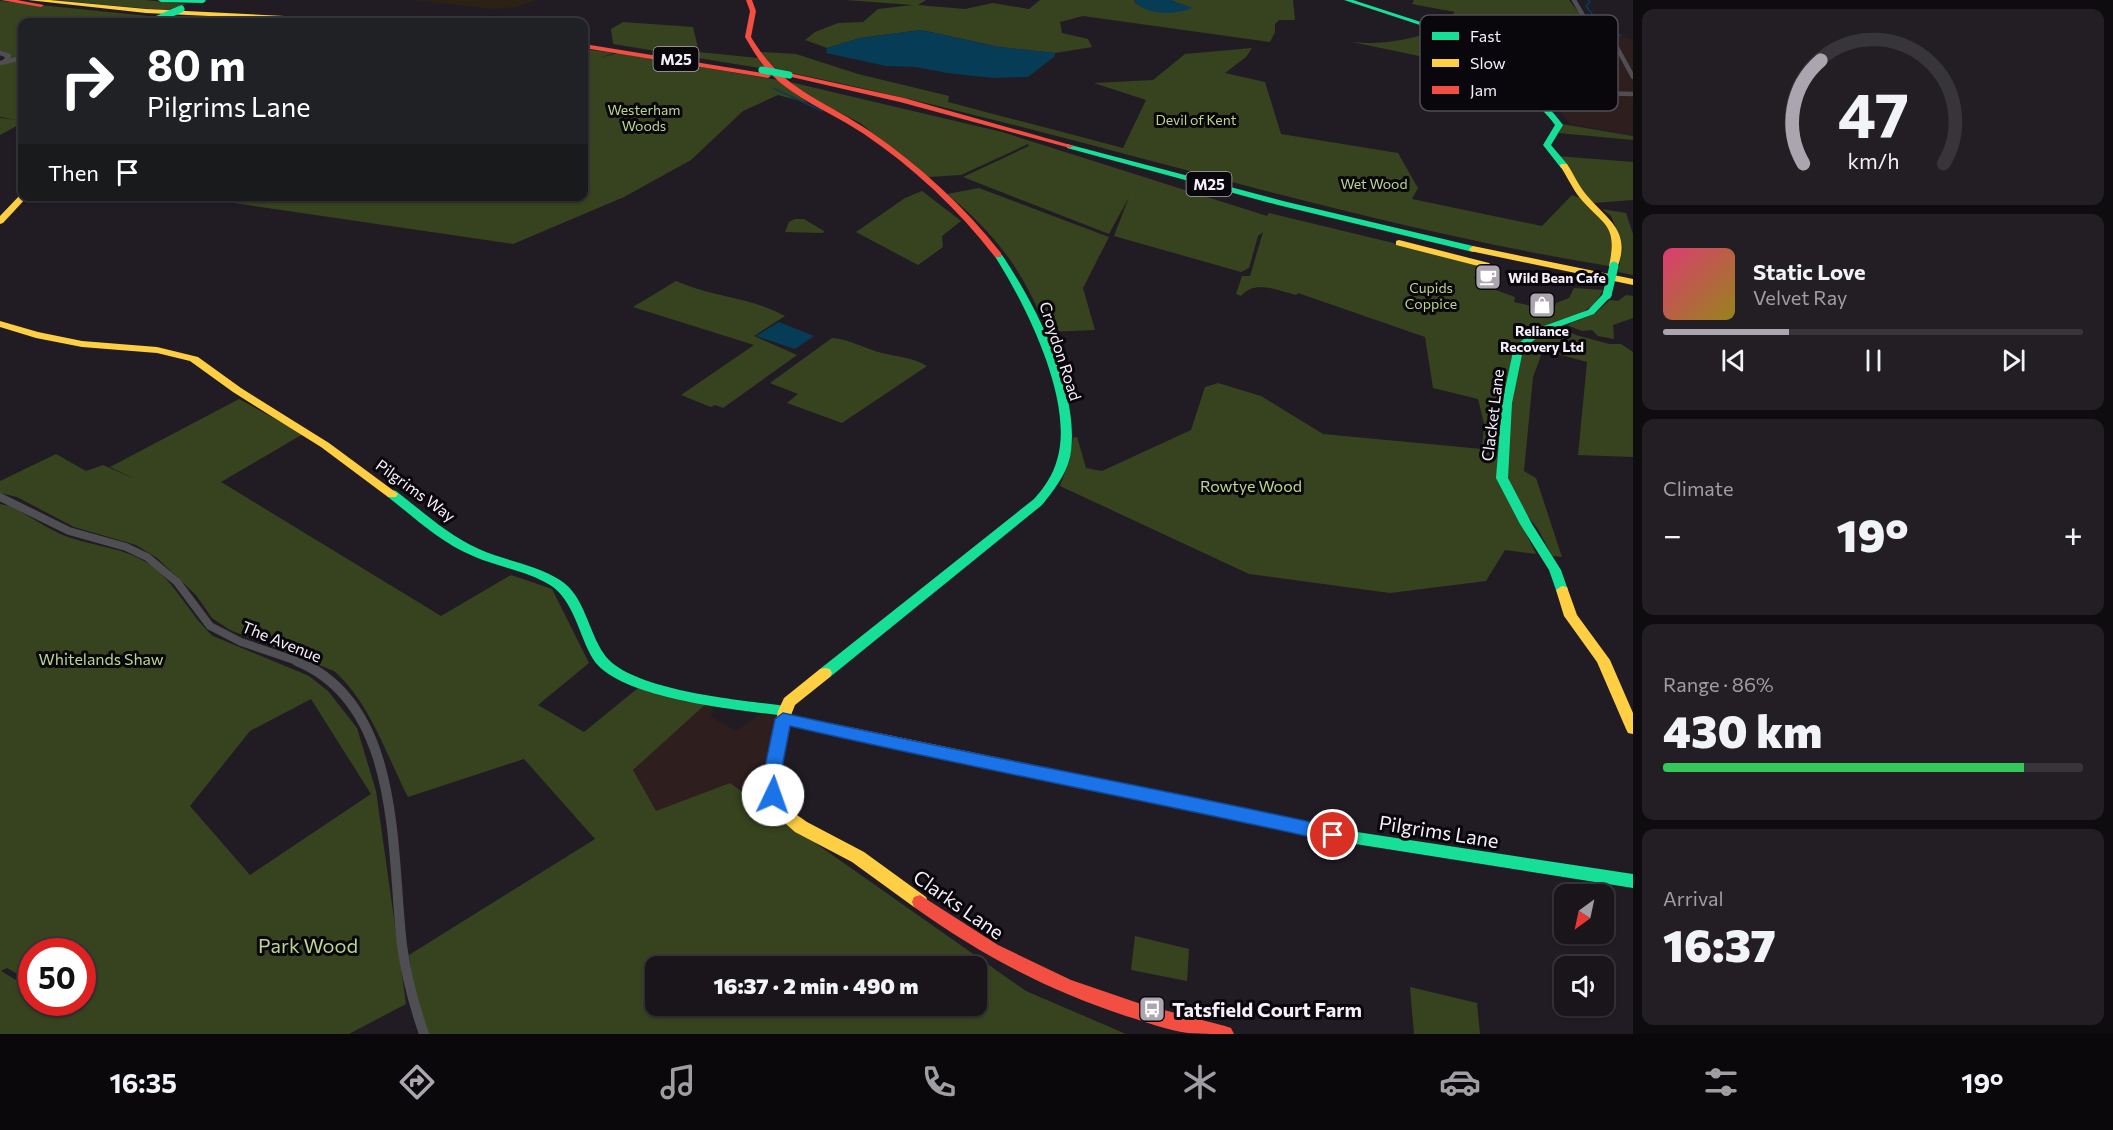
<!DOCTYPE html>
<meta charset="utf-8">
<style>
body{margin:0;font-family:Commissioner,sans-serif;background:#221e24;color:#f1f3f6;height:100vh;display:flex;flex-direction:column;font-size:22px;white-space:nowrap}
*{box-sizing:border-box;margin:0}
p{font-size:20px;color:#9f9fa3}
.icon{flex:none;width:33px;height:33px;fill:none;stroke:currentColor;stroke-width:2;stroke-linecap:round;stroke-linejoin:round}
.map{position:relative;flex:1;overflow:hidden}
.sheet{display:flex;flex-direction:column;gap:9px;padding:9px;background:#0e0c0f;width:480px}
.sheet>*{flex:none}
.hud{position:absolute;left:18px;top:18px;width:570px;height:183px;border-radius:12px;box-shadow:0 2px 4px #0004,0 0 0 2px #37343a;background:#202124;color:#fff;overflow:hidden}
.needle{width:39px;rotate:213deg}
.buttons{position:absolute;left:1554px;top:884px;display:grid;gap:12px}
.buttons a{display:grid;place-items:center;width:60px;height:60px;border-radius:12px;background:#19151b;box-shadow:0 2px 4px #0004,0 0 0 2px #37343a;font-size:30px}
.speed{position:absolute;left:18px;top:938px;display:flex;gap:12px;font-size:30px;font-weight:700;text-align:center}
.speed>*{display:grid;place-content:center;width:78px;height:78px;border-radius:50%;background:#19151b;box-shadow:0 2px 4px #0004,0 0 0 2px #37343a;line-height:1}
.speed .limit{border:9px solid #d22;background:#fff;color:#111}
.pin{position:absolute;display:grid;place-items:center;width:51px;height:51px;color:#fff;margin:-26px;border:3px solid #fff;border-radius:50%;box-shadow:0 2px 6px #0007}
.me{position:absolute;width:66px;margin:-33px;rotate:3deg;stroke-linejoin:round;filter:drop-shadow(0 0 4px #0008)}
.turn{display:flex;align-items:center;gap:21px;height:126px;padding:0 30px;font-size:27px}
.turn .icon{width:78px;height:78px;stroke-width:2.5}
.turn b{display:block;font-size:42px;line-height:51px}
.then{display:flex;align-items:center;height:57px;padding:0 30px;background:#0003;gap:12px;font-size:22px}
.big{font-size:45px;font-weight:800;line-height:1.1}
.sheet .tile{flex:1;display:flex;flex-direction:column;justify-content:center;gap:9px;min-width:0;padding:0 21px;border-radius:12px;background:#221e24}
.sheet .dial{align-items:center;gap:0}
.dial svg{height:156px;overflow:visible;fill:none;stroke:#37343a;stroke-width:7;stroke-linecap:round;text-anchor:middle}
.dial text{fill:#f1f3f6;stroke:none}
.song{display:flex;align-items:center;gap:18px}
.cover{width:72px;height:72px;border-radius:9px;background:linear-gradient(135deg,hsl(340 70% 55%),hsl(50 70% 35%))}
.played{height:6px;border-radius:3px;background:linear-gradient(90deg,#aba5af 30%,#37343a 30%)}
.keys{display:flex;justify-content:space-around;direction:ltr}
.heat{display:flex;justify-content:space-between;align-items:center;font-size:33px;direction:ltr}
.charge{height:9px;border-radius:4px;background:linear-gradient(90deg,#34c759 86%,#37343a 0)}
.trip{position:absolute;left:645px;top:956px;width:342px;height:60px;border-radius:12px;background:#19151b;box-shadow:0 2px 4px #0004,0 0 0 2px #37343a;font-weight:800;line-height:60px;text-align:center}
.tab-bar{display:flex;height:96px;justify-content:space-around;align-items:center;background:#0a080b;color:#9f9fa3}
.tab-bar .icon{width:42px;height:42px}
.tab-bar .active{color:#aba5af}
.tab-bar b{font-size:27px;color:#f1f3f6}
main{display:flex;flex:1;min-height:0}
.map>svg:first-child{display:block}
</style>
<main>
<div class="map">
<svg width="1633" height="1034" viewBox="0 0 1633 1034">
<rect width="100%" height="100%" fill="#211c24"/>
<g fill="#2f1e1e">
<path d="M1591,20L1606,33L1633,40V135L1570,124L1559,110L1521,83L1578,87L1588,64L1595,57L1615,51L1602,32L1577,30L1575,22Z"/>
<path d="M708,702L715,703L711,717L736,731L767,710L777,715L779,724L768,759L741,791L730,783L656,811L633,770Z"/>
</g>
<path fill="#2b2115" d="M412,0H536L517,7L494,9Z"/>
<g fill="#37431e" fill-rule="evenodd">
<path d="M54,0H145L186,4L172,11Z"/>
<path d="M845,0H926L918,5L965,9L993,3L1029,9L1040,0H1134L1136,4L1192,8L1170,0H1293L1295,20H1279L1275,24V32L1270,42L1083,16L1060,22L1062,33L1088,39L1092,47L1055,53L999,47L921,30L860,38L827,48L805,40L815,32L838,23L863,22L878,9L913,5Z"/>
<path d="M1414,0H1569L1582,17L1574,22L1577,28L1551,26L1547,28L1602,34L1615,51C1595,57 1581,65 1578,87L1521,83L1487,69L1488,60L1467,59L1452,49L1456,38L1428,23L1445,21L1455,12L1412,4Z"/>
<path d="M0,1L158,17L145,22H22V123L0,135V118L17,120L0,117V63H11L7,59L12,56L0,52Z"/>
<path d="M623,22L693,27L699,52L758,58L765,69L613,44L611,29Z"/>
<path d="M1431,32L1442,38L1443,48L1450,55L1424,57L1352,42C1379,45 1405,41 1431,32Z"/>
<path d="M1252,48L1246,57L1225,73L1265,82L1281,134L1398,153L1418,188L1412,199L1542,226L1572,195L1588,201L1556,156L1633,162V200L1593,203L1616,228L1611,216L1602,209L1626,213L1633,234V275L1618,272L1623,246L1614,266H1609C1327,220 1057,126 777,70L760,52L796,54L858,74L949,96L948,102L1123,148L1146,100L1094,83L1153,80L1185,54Z"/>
<path d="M584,49L614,53L600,58L618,53L778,80L808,103L778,95L743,111L691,160L624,197L513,244L213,200L215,196H584Z"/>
<path d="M790,82L1002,132L1267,216L1269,213L1472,262L1479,266L1474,278L1477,283L1515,297L1514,302L1554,311L1556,303L1569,298L1574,288L1603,290C1587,326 1543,315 1515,349L1505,490L1536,554L1505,550L1486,581L1390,593L1249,574L1060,486L1069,461L1073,438L1077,437L1086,468L1102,471L1191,430L1205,387L1218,383L1261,396L1323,434L1482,449L1484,424L1478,399L1433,388L1425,337L1298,293L1296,295C1279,291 1254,279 1241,296L1236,294L1242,276H1250L1263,232L1258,236L1249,268L1241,272L1114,236L1129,197L1109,234L963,177L1029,146L1028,144L961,175L929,177L860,123L801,92Z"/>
<path d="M1556,123L1633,136V140L1559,133Z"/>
<path d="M979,188L1109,237L1083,288L1095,330L1047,332C1026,274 995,233 947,194Z"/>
<path d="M922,191L961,221L942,236L943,247L918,265L856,232L905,198Z"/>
<path d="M795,219H804L824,231L823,233L785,232L789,222Z"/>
<path d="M676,281C711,297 751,297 785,316L754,336L797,355L723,408L715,405L711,407L681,395L754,345L633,307Z"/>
<path d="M1626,295L1633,296V318L1613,325L1614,339L1598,336L1592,330L1582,331L1567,325L1596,313L1610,300L1618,301Z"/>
<path d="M1560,327L1576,335L1609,344H1621L1633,352V457L1578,455L1587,362L1543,350L1533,377L1524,471L1536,478L1562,557L1552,556L1538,529L1526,514L1506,475L1511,406L1521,350L1542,332Z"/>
<path d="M832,338C850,339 865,349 882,353C898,357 912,357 927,366L842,423L787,403L798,394L770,383Z"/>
<path d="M239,399L303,434L221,482L441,616L511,575L552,589L589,663L538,705L584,732L638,688L708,702L633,770L656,811L730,783L1026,991L1126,1034H429L417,1011L409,955L595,839L524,759L408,797C387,756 369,701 334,671L230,630L212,618L196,595L157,558L136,545L74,527L17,497L0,493V481L56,454L86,471L103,465L135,479L110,467ZM656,966H976V1005H656Z"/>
<path d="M0,504L10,506C30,516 50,531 71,538C98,547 125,548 149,564C176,582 189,615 213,636L309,676L328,691L357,728L376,791L406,1004L349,1034H0ZM311,699L371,794L250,875L190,806L250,731ZM32,951H82V1002H65L63,1007L55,1002H32L31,989L1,971L7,968L32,982Z"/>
<path d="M1135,936L1189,949L1187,981L1131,970Z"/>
<path d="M1410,987L1477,1003L1480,1034H1414Z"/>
</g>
<g fill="#063c55">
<path d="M1134,0H1170L1192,8C1177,15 1144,16 1134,0Z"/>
<path d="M921,30L999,47L1055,53V56L1028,77L994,78L947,73L916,67L886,66L826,53L827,48L860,38Z"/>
<path d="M779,322L814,336L795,349L756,336Z"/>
</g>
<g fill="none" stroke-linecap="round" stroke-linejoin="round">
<g stroke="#063c55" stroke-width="1.5">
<path d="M1588,0L1590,2L1586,6L1598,22L1621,36"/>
<path d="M773,88L822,111"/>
</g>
<g stroke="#4f4e53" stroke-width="4.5">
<path d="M1574,0L1585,19L1615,44L1633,77"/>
<path d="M0,53L9,56L5,61"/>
<path d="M0,63L22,58"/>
<path d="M1556,105L1549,95L1553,92L1633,94"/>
</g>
<path stroke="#4f4e53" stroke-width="8" d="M0,497L69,531L126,547L147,557L177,582L210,626L241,642L300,662"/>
<path stroke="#4f4e53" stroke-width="10" d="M297,661C402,704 391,852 402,945C406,976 414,1005 424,1034"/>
<g fill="#16e098" fill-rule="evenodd">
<path d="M158,0H205L206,1L203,3L161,2Z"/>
<path d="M1344,0H1353L1427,24L1450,37L1449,45C1489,76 1532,82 1563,125L1551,145L1567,164V168H1561L1543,145L1555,125C1524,82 1478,80 1443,46L1445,39L1423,26Z"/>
<path d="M1067,144L1283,201L1473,246L1477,249L1473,252L1278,205L1067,148Z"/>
<path d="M998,252L1002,255C1036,305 1082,395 1070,457C1066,475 1053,491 1042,505L830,677H820L818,673L820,669L1034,499C1044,488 1053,475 1057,460C1075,402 1025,303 994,255Z"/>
<path d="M1607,292L1612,295L1594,314L1542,333L1523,350L1512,403L1508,478L1532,524L1561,570L1568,590L1562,594L1556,590L1549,570L1520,524L1496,478L1502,403L1514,347L1536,329L1588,310L1604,293Z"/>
<path d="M392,490L396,491C423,512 448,535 479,549C505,561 535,564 560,580C585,596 588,631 604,654C629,691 742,700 785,706L790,707L792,711L790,715L785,716C740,710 618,699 593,659C579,636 574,600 550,585C527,571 498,567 473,556C441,543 415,518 388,497L386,494Z"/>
<path d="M1270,815L1311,825L1633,874V888L1311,837L1265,825L1262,821L1265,817Z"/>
</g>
<g fill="#ffcf43" fill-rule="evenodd">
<path d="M28,0H50L146,9L365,20L368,22H338L146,13Z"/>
<path d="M1561,164H1567C1573,173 1578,184 1584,192C1604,218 1633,229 1617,268H1611L1609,266C1618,224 1604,226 1580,198C1572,188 1567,176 1560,166Z"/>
<path d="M21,194L22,196H28L3,223L0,224V216Z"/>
<path d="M1399,240L1489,263L1491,265L1486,268L1396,245V241Z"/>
<path d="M1473,246L1633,279V285L1470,251L1469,249Z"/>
<path d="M0,321L38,332L82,341L157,347L198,357L241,388L329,443L398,494L396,497H388L321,447L233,392L190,361L157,353L82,347L36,338L0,327Z"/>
<path d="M1562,586L1567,587L1577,615L1610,660L1633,713V734L1628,733L1626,729L1597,662L1564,616L1556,590Z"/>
<path d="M825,668L830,669L832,673L830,677L795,705L791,715L1209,801L1270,815L1275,817L1278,821L1275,825L1270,827L789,726L780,768L784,802L787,808L807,822L864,852L926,897L928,902L926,907L920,909L914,907L852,862L795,832L777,816L768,803L766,768L778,711L784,698L820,669Z"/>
</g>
<g fill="#f24e42" fill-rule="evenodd">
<path d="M1,0H17L44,5L41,7Z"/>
<path d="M746,0H752L756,11L751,37C783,91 823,99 871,132C920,166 964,206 1001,253V257H995C958,209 914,168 864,134C833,113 794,99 768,71C759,61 752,49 745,37L750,11Z"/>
<path d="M584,44L768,74L771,76L768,78L584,48Z"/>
<path d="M789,73L904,98L1074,146L1070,148L900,102L787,76L786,75Z"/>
<path d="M920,895L998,945L1071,980L1141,1004L1225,1026L1231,1028L1234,1034C1219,1034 1203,1034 1188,1033C1167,1030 1146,1022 1126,1016C1047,990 981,955 914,907L912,902L914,897Z"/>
</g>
<g stroke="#16e098" stroke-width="7">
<path d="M151,22L181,9"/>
<path d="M762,70L789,75"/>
</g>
<path stroke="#16e098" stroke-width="9" d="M1607,295L1614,266"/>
</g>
<path fill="#1a73e8" stroke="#114b97" stroke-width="1.5" d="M783,713C966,754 1150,786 1333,827L1339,829L1342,835L1339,840L1333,842C1152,801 970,768 790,726L783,762L782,795L779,800H767L764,795L766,762L775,719Z"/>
<defs>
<symbol id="cafe-square" viewBox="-11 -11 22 22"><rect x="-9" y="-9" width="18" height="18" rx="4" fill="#aba5af" stroke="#09060c"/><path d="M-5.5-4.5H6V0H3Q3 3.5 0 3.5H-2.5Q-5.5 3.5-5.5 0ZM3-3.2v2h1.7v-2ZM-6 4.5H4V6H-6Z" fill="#fff"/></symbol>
<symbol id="shop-square" viewBox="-11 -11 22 22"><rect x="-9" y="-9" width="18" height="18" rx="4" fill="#aba5af" stroke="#09060c"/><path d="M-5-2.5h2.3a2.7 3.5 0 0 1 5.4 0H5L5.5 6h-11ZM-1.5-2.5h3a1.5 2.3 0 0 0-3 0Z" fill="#fff"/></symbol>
<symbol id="bus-square" viewBox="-11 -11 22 22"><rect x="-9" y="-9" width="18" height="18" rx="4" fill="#aba5af" stroke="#09060c"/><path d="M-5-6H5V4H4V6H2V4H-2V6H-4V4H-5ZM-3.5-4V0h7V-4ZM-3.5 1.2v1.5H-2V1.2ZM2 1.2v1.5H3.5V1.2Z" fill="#fff"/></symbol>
</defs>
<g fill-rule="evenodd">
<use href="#cafe-square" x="1473" y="262" width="30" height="30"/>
<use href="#shop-square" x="1527" y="290" width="30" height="30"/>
<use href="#bus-square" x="1137" y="994" width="30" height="30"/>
</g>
<g text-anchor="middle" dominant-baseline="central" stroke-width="6" stroke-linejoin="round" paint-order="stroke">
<g font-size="14" fill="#bbd78d" stroke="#09060c">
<text x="644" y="109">Westerham<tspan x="644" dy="16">Woods</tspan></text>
<text x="1196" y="119">Devil of Kent</text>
<text x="1374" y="183">Wet Wood</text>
<text x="1431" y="287">Cupids<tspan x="1431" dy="16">Coppice</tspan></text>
</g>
<g font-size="14" font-weight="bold" fill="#f5effa" stroke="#09060c" text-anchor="start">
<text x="1508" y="277">Wild Bean Cafe</text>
<text x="1542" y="330" text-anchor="middle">Reliance<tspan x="1542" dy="16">Recovery Ltd</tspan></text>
</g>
<g fill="#09060c" stroke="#aea9b3" stroke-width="1.5">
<rect x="653.5" y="47" width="45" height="24" rx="4.5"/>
<rect x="1186.5" y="172" width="45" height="24" rx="4.5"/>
</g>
<g font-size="15" font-weight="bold" fill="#f5effa">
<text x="676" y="59">M25</text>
<text x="1209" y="184">M25</text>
</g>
<g font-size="16" fill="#f5effa" stroke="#09060c">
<text transform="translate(1061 351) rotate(72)">Croydon Road</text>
<text transform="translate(1492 415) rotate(-83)">Clacket Lane</text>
<text transform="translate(416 490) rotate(36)">Pilgrims Way</text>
<text transform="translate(282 641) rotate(22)">The Avenue</text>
</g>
<g font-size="16" fill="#bbd78d" stroke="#09060c">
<text x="1251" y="485">Rowtye Wood</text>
<text x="101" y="658">Whitelands Shaw</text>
</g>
<g font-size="20" fill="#f5effa" stroke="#09060c">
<text transform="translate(1439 831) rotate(9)">Pilgrims Lane</text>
<text transform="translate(959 904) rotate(35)">Clarks Lane</text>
</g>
<g font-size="20" fill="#bbd78d" stroke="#09060c">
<text x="308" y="945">Park Wood</text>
</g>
<g font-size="20" font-weight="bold" fill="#f5effa" stroke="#09060c" text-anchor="start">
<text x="1172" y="1009">Tatsfield Court Farm</text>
</g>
</g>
<rect x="1420" y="15" width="198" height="96" rx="9" fill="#09060c" stroke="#504c53" stroke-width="1.5"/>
<rect x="1432" y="32" width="27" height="8" fill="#16e098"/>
<rect x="1432" y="59" width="27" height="8" fill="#ffcf43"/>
<rect x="1432" y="86" width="27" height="8" fill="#f24e42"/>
<g font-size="16" fill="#f5effa">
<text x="1470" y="42">Fast</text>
<text x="1470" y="69">Slow</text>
<text x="1470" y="96">Jam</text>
</g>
</svg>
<div class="buttons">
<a><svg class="needle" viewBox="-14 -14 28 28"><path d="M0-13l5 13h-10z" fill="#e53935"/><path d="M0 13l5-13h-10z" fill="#9f9fa3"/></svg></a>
<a><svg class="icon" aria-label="sound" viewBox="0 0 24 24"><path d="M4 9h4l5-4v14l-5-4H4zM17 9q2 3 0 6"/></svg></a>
</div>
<div class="speed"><div class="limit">50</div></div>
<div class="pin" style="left:1333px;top:835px;background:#d93025"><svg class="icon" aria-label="arrive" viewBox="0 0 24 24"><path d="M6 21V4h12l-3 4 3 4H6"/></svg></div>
<svg class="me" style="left:773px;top:795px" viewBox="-20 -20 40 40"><circle r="19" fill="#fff"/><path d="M0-13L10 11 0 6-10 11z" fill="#1a73e8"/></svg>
<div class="trip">16:37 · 2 min · 490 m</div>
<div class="hud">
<div class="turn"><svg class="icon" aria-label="right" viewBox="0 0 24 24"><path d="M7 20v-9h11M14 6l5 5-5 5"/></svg><div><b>80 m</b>Pilgrims Lane</div></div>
<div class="then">Then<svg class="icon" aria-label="arrive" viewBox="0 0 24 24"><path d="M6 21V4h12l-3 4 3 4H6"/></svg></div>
</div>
</div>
<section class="sheet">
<div class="tile dial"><svg viewBox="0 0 100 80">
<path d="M14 69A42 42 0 1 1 86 69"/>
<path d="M14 69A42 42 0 0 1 23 16" stroke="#aba5af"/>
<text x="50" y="56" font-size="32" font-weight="700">47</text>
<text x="50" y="72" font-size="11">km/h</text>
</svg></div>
<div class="tile">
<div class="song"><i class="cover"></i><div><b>Static Love</b><p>Velvet Ray</p></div></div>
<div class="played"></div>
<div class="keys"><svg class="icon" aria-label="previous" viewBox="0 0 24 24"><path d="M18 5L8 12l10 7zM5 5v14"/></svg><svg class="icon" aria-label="pause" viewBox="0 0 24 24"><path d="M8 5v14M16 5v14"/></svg><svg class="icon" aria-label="next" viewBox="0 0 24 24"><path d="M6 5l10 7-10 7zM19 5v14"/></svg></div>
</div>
<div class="tile"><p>Climate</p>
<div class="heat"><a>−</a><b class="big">19°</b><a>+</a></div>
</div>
<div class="tile"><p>Range · 86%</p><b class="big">430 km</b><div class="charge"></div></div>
<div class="tile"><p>Arrival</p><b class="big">16:37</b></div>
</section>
</main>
<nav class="tab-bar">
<b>16:35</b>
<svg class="icon active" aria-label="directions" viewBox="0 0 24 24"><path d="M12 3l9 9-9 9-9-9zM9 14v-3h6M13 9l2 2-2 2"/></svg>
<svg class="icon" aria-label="music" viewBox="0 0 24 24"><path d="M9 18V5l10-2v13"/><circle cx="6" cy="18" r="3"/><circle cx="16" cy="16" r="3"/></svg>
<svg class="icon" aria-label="phone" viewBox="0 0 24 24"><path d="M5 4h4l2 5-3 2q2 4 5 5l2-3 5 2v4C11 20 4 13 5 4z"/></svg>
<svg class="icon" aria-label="climate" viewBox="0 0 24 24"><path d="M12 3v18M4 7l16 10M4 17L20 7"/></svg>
<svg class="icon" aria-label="car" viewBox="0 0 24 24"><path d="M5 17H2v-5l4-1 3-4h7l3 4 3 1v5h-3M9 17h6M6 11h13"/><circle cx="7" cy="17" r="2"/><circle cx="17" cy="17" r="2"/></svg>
<svg class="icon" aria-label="filters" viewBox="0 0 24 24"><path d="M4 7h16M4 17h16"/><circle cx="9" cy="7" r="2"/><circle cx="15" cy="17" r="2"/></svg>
<b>19°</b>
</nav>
